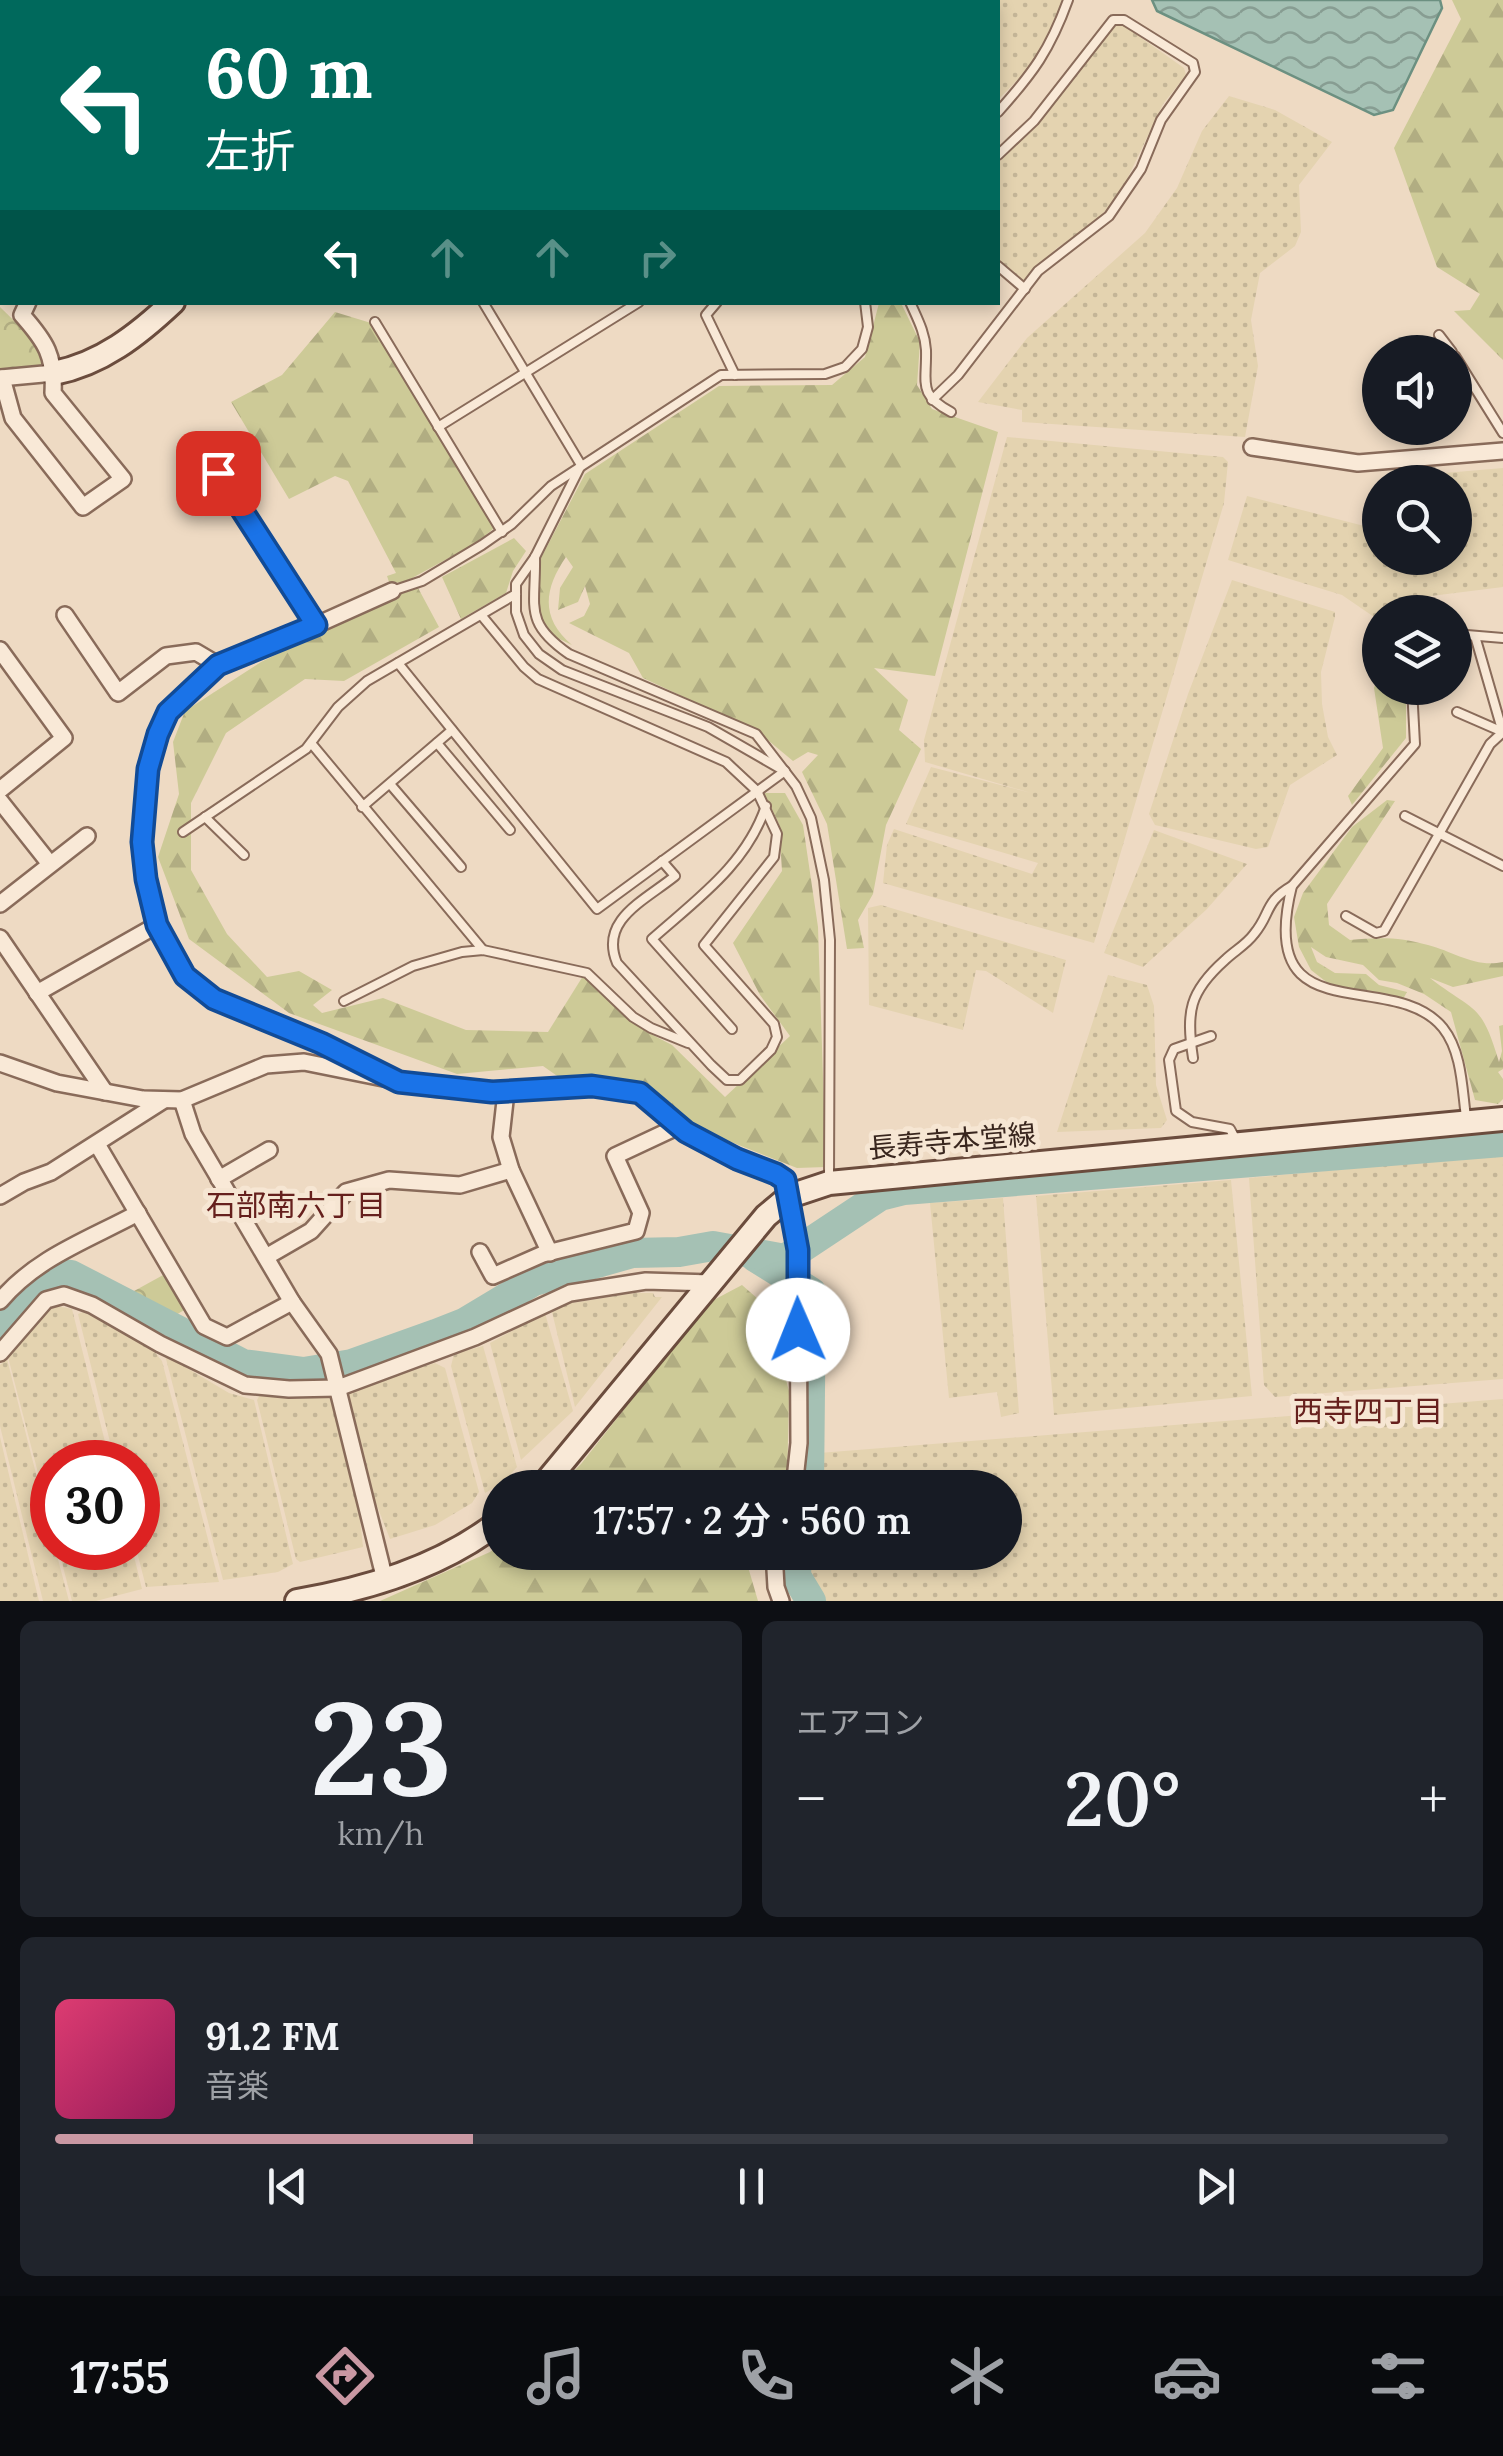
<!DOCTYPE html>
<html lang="ja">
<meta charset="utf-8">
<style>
body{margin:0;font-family:Lora,"Noto Sans JP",serif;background:#20242c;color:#f1f3f6;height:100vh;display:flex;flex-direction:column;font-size:38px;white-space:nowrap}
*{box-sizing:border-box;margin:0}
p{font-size:32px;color:#9ea1a6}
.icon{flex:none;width:55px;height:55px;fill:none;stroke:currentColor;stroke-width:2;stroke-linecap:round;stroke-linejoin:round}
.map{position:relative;height:1601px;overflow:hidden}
.sheet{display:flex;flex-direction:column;gap:20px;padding:20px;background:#0d0f14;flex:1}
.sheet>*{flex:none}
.banner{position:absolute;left:0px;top:0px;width:1000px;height:305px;box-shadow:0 5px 15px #0003;background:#00695c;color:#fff;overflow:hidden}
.fabs{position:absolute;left:1362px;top:335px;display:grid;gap:20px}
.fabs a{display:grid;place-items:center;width:110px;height:110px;border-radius:50%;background:#171b24;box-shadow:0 5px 15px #0003;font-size:50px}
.speed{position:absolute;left:30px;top:1440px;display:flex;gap:20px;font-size:50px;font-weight:700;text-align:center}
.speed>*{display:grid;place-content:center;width:130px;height:130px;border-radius:50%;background:#171b24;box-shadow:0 5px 15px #0003;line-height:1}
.speed .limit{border:15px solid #d22;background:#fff;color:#111}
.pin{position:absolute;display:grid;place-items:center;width:85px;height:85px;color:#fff;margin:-42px;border-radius:20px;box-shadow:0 5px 15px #0006}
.me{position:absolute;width:110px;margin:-55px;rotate:359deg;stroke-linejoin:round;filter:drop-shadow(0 0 8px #0008)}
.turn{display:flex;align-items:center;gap:35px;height:210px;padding:0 40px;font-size:45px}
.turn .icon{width:130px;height:130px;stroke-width:2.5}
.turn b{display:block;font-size:70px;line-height:85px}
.lanes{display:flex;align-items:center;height:95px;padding:0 40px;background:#0003;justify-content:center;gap:50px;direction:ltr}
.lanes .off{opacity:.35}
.big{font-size:75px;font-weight:600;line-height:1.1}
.sheet .tile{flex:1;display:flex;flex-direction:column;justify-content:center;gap:15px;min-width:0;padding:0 35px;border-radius:15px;background:#20242c}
.sheet .dial{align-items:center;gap:0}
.dial b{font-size:130px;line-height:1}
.song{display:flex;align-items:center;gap:30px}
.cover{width:120px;height:120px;border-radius:15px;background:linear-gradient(135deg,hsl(340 70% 55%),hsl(330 70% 35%))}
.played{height:10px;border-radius:5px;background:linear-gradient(90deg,#c998a3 30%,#363941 30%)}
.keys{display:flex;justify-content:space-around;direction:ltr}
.heat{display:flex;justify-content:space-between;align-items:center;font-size:55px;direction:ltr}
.sheet .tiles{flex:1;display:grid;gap:20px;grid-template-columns:1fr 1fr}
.tile:last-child{grid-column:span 2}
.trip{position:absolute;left:482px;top:1470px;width:540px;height:100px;border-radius:50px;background:#171b24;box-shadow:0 5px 15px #0003;font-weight:600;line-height:100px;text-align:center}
.tab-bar{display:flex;height:160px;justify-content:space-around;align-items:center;background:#090b0e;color:#9ea1a6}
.tab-bar .icon{width:70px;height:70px}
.tab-bar .selected{color:#c998a3}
.tab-bar b{font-size:45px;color:#f1f3f6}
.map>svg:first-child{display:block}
</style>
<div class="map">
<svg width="1503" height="1601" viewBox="0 0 1503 1601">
<defs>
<pattern id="farmland-dots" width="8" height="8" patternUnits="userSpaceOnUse" patternTransform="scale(2.5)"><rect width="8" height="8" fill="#e4d3b0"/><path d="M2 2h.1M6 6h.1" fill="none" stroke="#c4b597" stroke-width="1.8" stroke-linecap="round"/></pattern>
<pattern id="forest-firs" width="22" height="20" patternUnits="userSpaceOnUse" patternTransform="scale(2.5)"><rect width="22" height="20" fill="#cdca97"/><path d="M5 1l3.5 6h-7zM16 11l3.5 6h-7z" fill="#b1ad82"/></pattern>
<pattern id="park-crowns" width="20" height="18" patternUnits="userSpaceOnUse" patternTransform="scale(2.5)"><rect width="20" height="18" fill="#cdca97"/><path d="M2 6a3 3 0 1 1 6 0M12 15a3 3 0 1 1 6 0" fill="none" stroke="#b1ad82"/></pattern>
<pattern id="water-waves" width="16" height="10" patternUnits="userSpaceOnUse" patternTransform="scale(2.5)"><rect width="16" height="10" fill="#a5c1b4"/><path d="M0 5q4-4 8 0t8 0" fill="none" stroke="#879d92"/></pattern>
</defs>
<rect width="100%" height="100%" fill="#eedac3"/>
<g fill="url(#farmland-dots)">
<path d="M939,0H1064L1050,39L1028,69L998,100V2H937Z"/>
<path d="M1123,25L1184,68L1186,75L1163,104L1120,194L1095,222L1057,248L1023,281L998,262V163L1035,126L1113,26Z"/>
<path d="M1229,96L1275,110L1332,142L1299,185L1301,232L1295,246L1260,273L1251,320L1258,366L1245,437L1022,422V410L978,402L1027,338L1145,233L1177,188L1202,131Z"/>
<path d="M1007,437L1223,457L1228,462L1224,503L1094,943L883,883L887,845L894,829L1032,874L1038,863L906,824L931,767L1031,793L925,762L924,740Z"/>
<path d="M1503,468V587L1407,599L1387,612H1380L1377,619L1342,595L1228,560L1247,496L1380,530V558H1455V482H1398V477Z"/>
<path d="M1232,580L1335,612V617L1321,672L1322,704L1328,737L1337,755L1290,785L1268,847L1256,849L1155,825L1149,814L1188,694Z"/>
<path d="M1154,830L1247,864L1206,910L1143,967L1104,953Z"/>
<path d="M881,905L1066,960L1053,1013L986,971L976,970L963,1030L869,1005L868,908Z"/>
<path d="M1108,975L1147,985L1154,1006L1156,1085L1167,1120L1161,1128L1057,1132Z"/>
<path d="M1503,1155V1379L1275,1397L1264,1385L1249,1178Z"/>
<path d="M1231,1180L1252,1396L1054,1415L1036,1196Z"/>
<path d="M1003,1198L1019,1413L1001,1417L997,1392L949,1398L930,1203Z"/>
<path d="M635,1293H653L655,1297H662L575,1407L552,1312L566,1304Z"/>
<path d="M52,1305L72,1309L110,1462H52V1527L8,1357Z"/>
<path d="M85,1311L149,1345L162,1361L219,1582L146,1587L136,1548L138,1462H115L78,1314Z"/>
<path d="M545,1313L573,1411L521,1460L490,1343Z"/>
<path d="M483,1346L517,1467L503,1483L485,1493L451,1366L454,1354Z"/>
<path d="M165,1355L229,1393L254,1400L293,1564L278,1572L223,1580Z"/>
<path d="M7,1359L52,1537V1548H55L69,1601H43L0,1426V1365Z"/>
<path d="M435,1363L445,1368L479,1492L472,1503L435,1525L390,1539L370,1488L346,1395L349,1390Z"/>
<path d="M261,1393L293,1399L327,1397L333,1401L358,1500L363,1547L300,1562L296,1559L257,1400Z"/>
<path d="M1503,1399V1601H825L808,1583L803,1567L806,1553L1005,1552V1488L818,1487L819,1453Z"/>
<path d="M0,1437L39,1601H0Z"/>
<path d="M58,1548H132L142,1589L96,1601H72Z"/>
</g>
<g fill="url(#forest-firs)">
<path d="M93,0H584L583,2Z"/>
<path d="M1452,0H1503V360L1454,311L1470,310L1480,294L1437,267L1394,148L1461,19Z"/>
<path d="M879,303H901L920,342L917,385L932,409L998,432L935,676L874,668L908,700L899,730L921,749L886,825L873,894L858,920L864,948L847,949L827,824L802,772L818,755L808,752L793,761L757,731L643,678L629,653L569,623L584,616L590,604L585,586L578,602L558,610L560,588L573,567L566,557C544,589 540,618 572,645L549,634L531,601L541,558L585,474L719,386L832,385L865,357Z"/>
<path d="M335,312L371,323L494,528L478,542L403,583L389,582L387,576L396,573L348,481L335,476L289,499L231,402L282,375Z"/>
<path d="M514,538L526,551L513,571L506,593L461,619L442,577Z"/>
<path d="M417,586L439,627L344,681L305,679L226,733L191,803V870L227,934L267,977L299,971L332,990L313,1005L322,1013L383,998L466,1030L548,1032L583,976L645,1031L672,1045L725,1097L790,1036L760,995L733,943L782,871L779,824L764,793H785L803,825L818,927L826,1167L797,1168L693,1127L638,1082L570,1085L543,1066L457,1074L289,1013L189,939L158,857L179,794L173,742L185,711L261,662Z"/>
<path d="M1380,670V688H1406V738L1352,805L1348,796L1383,748L1374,688Z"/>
<path d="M1387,800L1395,801L1327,904L1329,925L1350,940C1378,937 1401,937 1428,945C1455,952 1475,968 1503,962V976L1453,987L1430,978C1475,1013 1481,1001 1499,1062L1502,1051L1499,1026L1503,1025V1069L1498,1072L1503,1079V1099L1498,1104L1475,1100L1451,1012L1424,994L1397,983L1379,980L1363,965L1326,957L1311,947L1317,962L1335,973L1366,974L1379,985L1407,992L1403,999L1334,988L1311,970L1299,947L1294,917L1303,893L1352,827Z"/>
<path d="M742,1285L766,1306L789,1391L787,1487L557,1488L581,1464L708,1303Z"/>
<path d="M500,1543V1552L744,1553L758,1601H380L490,1552Z"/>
</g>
<g fill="url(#park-crowns)">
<path d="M0,307L43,349L44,365L0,369Z"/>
<path d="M165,1274L186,1309L169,1319L125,1296Z"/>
</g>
<path fill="url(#water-waves)" stroke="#6c9081" stroke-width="2.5" d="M1152,0H1440L1442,8L1393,110L1374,115L1157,11Z"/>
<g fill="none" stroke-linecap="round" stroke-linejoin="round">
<g stroke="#a5c1b4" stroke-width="30">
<path d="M755,1257L811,1292L809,1488"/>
<path d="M0,1329C19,1304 35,1269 71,1275L243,1364L304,1372L352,1364L436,1334L464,1323L534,1281L632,1253L679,1252L713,1246L785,1259L880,1196L904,1190L1503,1142"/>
<path d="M797,1552L796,1576L811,1601"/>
</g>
<defs>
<g id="lane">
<path d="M17,2L19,0"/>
<path d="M762,2L764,0"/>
<path d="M931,2L933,0"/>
<path d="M0,22L2,19"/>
<path d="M998,112C1033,73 1050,50 1068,0"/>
<path d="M998,266L1025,289"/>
<path d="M483,302L581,465L535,557L516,584V612L524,635L539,654L562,670L708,727L781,769"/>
<path d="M717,302L706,315L735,375"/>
<path d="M910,302C917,318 925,332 926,350C927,383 917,394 951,412"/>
<path d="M375,322L502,532"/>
<path d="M1439,335L1452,352"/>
<path d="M1455,356L1503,433"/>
<path d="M932,400L958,375L1038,271L1109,216L1141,169L1161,120L1195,72L1193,63L1124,20H1113L1034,121L998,155"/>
<path d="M438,427L639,302"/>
<path d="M535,557C536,607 523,622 569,654L756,734L796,786L811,818L824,880L830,940L829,1178"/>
<path d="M392,591L422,581L482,545L512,524L551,486L721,375L825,374L845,367L862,349L868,327L865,302"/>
<path d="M482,616L524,667L538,679L726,762L757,791L777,834L774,857L704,945L774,1024L777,1037L771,1050L740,1080H727L711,1065L617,963C599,920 644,901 675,876L662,861"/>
<path d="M1455,634L1503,638"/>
<path d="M1475,636L1503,733"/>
<path d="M398,663L597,909L785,771"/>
<path d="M1412,688L1415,744L1292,886C1254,1037 1393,966 1443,1028C1462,1052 1462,1088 1466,1117"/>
<path d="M311,743L483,950"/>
<path d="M437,743L510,830"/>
<path d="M390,784L461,867"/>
<path d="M362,807L452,730"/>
<path d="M1405,816L1503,866"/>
<path d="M205,817L244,855"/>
<path d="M183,832L306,749L338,707L367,681L516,594"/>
<path d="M1346,916L1376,933L1384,931L1490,744L1503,732L1457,712"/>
<path d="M344,1001L413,966L462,952L483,950L587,973L633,1017L651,1028L688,1043"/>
<path d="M732,1029L652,939C697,899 746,865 766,806"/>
<path d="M1211,1036L1174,1049L1169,1060L1176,1111L1192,1122L1230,1129L1236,1140"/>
<path d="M1193,1058C1186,1012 1189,992 1225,960C1234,951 1246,945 1254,934C1271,914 1264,902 1292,886"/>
</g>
<g id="street">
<path d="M0,378L54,373"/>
<path d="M2,378L13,418L83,507L123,479L53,393C55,356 46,342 22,315L28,302"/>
<path d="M1252,447L1358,463L1503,451"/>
<path d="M218,473L316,625"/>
<path d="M65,615L118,693L166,656L196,652L218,665"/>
<path d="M0,650L64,738L0,790"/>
<path d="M0,801L50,864"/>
<path d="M0,904L87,836"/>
<path d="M0,938L105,1092"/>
<path d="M37,993L157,925"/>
<path d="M0,1063L57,1083L143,1099L182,1100L266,1065L304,1062L433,1088L492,1092L592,1086L640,1093L686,1131L737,1159L777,1173L785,1180L798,1251L799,1443L794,1488"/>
<path d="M382,1073L321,1043L214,999L185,976L157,925L146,879L142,842L148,769L168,712L218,665L283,640L392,591"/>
<path d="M506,1092L501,1137L511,1170L550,1253"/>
<path d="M182,1100L193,1134L292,1302L329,1354L385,1580"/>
<path d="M97,1144L204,1326L227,1337L292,1302"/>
<path d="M219,1179L269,1150"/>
<path d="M0,1196L24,1182L51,1172L164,1100"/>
<path d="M480,1252L493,1276L543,1254L636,1231L641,1213L615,1156L679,1126"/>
<path d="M266,1257L311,1231L346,1192L389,1180L460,1185L511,1170"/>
<path d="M0,1301C37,1257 88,1240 138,1213"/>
<path d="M0,1353L46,1300L64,1295L92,1305L160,1344L245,1385L289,1389L338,1388L475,1337L570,1293L646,1281L711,1283"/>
<path d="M774,1552L776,1587L781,1601"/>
</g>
<g id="secondary">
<path d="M594,2L595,0"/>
<path d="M54,373C101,364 138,335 173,302"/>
<path d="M541,1488L766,1216L790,1196L829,1183L1503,1119"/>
<path d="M297,1601C368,1589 443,1566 500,1521"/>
</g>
</defs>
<use href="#lane" stroke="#896b5a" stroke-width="12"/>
<use href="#street" stroke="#896b5a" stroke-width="20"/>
<use href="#secondary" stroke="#6b4c3d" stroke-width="28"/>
<use href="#lane" stroke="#f9e9d7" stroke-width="8"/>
<use href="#street" stroke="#f9e9d7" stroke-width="15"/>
<use href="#secondary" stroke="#f9e9d7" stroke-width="22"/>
</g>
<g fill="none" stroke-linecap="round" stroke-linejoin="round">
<defs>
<path id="route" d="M218,473L316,625L218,665L168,712L158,734L148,769L142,842L146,879L157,925L185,976L214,999L321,1043L399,1082L492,1092L592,1086L640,1093L686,1132L737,1159L776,1174L785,1180L798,1250V1330"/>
</defs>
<use href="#route" stroke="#114b97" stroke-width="25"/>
<use href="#route" stroke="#1a73e8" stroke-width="18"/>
</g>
<g text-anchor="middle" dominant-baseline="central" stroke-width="10" stroke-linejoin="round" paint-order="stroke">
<g font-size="28" fill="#39261e" stroke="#f6e6d3">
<text transform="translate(952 1141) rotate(-5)">長寿寺本堂線</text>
</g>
<g font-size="30" fill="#66201d" stroke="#f6e6d3">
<text x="296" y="1205">石部南六丁目</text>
<text x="1368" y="1411">西寺四丁目</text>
</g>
</g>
</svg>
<div class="fabs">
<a><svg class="icon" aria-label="sound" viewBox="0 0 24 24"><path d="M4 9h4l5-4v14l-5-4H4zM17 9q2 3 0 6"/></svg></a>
<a><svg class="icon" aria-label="search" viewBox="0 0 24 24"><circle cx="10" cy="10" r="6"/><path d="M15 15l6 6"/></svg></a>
<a><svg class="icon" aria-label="layers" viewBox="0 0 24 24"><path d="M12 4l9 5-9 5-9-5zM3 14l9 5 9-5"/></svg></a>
</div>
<div class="speed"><div class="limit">30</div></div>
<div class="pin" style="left:218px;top:473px;background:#d93025"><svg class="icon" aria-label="arrive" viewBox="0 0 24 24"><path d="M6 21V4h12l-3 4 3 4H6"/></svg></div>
<svg class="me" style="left:798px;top:1330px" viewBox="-20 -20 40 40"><circle r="19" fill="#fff"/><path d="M0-13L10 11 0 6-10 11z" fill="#1a73e8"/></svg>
<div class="trip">17:57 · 2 分 · 560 m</div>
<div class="banner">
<div class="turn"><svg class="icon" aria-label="left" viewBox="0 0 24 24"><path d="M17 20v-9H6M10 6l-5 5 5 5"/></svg><div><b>60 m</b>左折</div></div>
<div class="lanes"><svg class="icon" aria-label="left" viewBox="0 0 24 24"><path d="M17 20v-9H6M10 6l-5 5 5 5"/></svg><svg class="icon off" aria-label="ahead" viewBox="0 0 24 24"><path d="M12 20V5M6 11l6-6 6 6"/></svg><svg class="icon off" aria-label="ahead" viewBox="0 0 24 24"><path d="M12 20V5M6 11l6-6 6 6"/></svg><svg class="icon off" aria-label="right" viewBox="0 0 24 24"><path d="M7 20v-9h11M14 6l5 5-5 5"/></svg></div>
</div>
</div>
<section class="sheet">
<div class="tiles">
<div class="tile dial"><b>23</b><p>km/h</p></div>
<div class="tile"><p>エアコン</p>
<div class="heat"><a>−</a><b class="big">20°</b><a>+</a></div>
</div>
<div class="tile">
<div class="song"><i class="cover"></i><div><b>91.2 FM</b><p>音楽</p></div></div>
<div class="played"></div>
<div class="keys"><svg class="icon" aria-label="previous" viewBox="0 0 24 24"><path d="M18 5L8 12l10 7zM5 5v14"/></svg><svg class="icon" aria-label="pause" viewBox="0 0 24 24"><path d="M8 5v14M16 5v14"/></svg><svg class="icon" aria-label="next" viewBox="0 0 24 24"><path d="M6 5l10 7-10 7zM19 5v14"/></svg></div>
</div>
</div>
</section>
<nav class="tab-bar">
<b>17:55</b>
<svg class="icon selected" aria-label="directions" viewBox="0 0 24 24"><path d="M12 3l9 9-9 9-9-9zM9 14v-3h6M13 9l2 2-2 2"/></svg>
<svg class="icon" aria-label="music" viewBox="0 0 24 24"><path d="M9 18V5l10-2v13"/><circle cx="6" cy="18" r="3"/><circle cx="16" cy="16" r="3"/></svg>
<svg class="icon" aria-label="phone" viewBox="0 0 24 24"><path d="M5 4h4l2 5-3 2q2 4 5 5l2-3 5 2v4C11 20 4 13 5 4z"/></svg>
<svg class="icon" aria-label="climate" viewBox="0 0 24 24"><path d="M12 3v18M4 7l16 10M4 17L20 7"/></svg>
<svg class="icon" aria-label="car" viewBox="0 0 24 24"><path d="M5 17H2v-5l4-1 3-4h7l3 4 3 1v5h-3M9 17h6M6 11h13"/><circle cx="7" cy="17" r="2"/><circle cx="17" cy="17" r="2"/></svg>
<svg class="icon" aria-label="filters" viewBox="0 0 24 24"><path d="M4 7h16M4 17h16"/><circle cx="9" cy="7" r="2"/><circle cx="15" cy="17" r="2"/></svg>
</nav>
